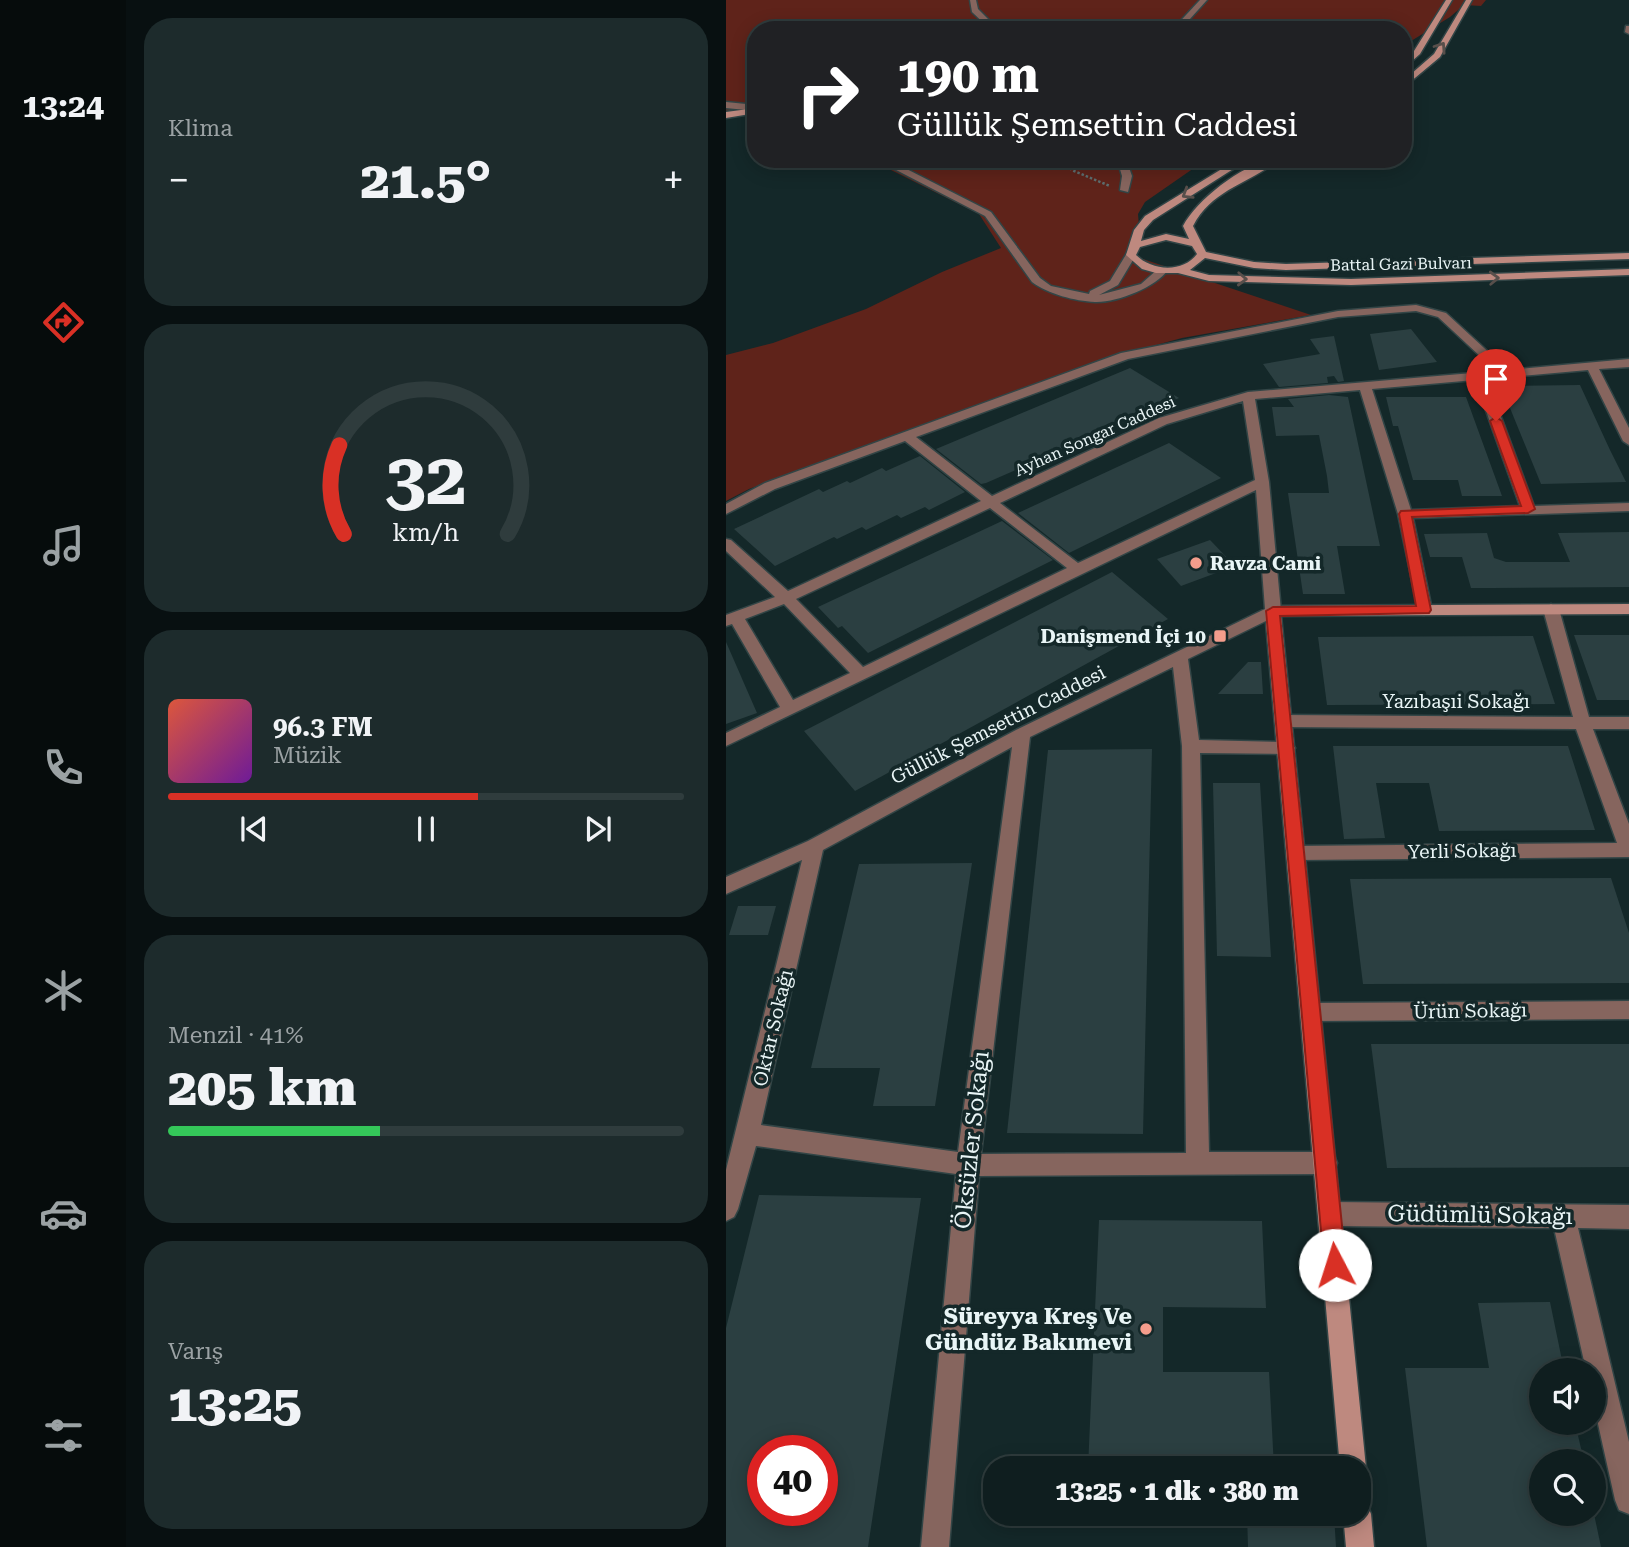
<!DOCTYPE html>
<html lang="tr">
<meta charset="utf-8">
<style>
body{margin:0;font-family:"Roboto Serif",serif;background:#1d2b2c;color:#f1f3f6;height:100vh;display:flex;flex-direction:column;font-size:26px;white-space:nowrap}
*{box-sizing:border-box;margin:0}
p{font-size:23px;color:#9ba2a4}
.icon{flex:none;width:38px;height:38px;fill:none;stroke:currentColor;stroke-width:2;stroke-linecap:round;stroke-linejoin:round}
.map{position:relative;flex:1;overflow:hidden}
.drawer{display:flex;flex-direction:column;gap:18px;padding:18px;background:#081011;width:600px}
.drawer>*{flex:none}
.top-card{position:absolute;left:21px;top:21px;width:665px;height:147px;border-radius:28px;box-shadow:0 4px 18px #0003,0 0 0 2px #2f3c3d;background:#202124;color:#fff;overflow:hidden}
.buttons{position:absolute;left:803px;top:1358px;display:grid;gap:14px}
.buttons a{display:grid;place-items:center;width:77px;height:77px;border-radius:50%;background:#0f1e1f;box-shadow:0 4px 18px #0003,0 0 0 2px #2f3c3d;font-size:35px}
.speed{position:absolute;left:21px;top:1435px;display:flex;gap:14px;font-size:35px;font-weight:700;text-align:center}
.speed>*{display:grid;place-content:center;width:91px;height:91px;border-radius:50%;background:#0f1e1f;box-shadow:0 4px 18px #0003,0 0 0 2px #2f3c3d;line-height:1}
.speed .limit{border:10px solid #d22;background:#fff;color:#111}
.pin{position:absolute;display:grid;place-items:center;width:60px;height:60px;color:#fff;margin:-72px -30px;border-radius:50% 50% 50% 0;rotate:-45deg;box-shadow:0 0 7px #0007}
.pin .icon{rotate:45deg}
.me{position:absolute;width:77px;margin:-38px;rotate:355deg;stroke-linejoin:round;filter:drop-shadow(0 0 5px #0008)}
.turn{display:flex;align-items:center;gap:24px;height:147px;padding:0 35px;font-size:32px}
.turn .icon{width:91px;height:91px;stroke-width:2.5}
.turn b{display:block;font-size:49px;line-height:60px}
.big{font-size:52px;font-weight:800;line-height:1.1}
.drawer .tile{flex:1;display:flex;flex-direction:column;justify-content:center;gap:10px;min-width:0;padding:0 24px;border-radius:28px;background:#1d2b2c}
.drawer .dial{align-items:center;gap:0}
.dial svg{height:182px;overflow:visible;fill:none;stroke:#2f3c3d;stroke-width:7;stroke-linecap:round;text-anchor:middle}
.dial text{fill:#f1f3f6;stroke:none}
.song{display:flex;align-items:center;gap:21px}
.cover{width:84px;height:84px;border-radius:10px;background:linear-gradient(135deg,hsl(10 70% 55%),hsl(280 70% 35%))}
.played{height:7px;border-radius:4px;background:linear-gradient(90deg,#d93025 60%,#2f3c3d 60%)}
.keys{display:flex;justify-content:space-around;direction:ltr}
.heat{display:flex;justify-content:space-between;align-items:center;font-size:38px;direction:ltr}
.charge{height:10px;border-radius:5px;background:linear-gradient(90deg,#34c759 41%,#2f3c3d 0)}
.trip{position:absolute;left:257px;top:1456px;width:388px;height:70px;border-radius:28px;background:#0f1e1f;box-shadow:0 4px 18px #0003,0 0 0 2px #2f3c3d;font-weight:800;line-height:70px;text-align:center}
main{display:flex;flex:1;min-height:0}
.tabs{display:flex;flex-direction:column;width:126px;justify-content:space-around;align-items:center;background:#060c0c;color:#9ba2a4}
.tabs .icon{width:49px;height:49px}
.tabs .current{color:#d93025}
.tabs b{font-size:32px;color:#f1f3f6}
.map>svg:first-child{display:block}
</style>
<main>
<nav class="tabs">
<b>13:24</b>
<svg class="icon current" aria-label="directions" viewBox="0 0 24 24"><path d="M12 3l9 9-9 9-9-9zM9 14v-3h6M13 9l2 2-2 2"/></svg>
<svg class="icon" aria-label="music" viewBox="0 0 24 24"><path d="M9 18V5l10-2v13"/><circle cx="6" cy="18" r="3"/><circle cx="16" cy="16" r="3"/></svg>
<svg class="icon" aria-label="phone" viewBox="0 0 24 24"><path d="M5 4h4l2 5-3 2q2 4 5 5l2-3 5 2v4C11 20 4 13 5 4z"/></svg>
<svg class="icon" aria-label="climate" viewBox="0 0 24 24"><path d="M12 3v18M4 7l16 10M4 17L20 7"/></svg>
<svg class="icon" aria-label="car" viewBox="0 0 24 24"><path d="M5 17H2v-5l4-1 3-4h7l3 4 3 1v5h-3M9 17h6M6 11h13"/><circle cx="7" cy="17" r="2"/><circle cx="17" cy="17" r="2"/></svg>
<svg class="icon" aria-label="filters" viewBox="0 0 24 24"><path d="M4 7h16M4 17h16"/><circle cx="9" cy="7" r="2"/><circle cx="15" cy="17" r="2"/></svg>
</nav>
<section class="drawer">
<div class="tile"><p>Klima</p>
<div class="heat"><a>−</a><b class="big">21.5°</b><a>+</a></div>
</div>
<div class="tile dial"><svg viewBox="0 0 100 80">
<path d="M14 69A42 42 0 1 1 86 69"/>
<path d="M14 69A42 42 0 0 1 12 30" stroke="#d93025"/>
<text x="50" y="56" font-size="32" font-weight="700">32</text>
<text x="50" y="72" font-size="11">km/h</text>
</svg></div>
<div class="tile">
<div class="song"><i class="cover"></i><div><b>96.3 FM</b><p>Müzik</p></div></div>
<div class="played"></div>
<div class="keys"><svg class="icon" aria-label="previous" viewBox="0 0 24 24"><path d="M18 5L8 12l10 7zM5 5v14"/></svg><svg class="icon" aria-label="pause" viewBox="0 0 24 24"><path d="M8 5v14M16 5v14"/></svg><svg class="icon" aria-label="next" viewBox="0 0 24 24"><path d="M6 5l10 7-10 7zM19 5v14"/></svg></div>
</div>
<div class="tile"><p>Menzil · 41%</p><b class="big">205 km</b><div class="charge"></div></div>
<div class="tile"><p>Varış</p><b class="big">13:25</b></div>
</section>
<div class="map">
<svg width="903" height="1547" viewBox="0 0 903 1547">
<rect width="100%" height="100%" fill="#142829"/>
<g fill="#5f231a">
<path d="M0,0H760L755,6L738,5L724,17L677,46V30H30V114L0,118Z"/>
<path d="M143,159H481L419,202L412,214L413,226L402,254L585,315L456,338L371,361L23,489L0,501V355L47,343L140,309L216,272L275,248L253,214Z"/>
</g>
<g fill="#2b3f41" fill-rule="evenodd">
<path d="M685,329L711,362L653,370L644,334Z"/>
<path d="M608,336L618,381L612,382L608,376L601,377L602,383L553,387L537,364L594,354L584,339Z"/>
<path d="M404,368L453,398L260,483L255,484L210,449Z"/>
<path d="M854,385L884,450L900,482L815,484L775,386Z"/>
<path d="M603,395L622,397L654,546H611L619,594H577L562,493H603L601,476L593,435L550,436L546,407H568L562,399Z"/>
<path d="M660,397H740L776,496H736L732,480H687L672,426H667Z"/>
<path d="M443,443L495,478L343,553L292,513Z"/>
<path d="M194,456L239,492L203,510L199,507L175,518L171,515L140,530L136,527L111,539L108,537L49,566L8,529L93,489L97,492L121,481L124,483L156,468L160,471Z"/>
<path d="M276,521L327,560L142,653L116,626L112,628L92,607Z"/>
<path d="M903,532V587L765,588H745L736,557H704L698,534L761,533L768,558L780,562H844L832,533Z"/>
<path d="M484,540L509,566L455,586L431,559Z"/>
<path d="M386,572L442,619L129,791L78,731Z"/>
<path d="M848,635H903V700H871Z"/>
<path d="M807,636L829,704L601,705L592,637Z"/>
<path d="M0,642L31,713L0,724Z"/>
<path d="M522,662H535L537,694H492Z"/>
<path d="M607,746H842L869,830L713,831L703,783H650L659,838L618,839Z"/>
<path d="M426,749L417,1134L281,1133L322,750Z"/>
<path d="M487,783H534L545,957L491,956Z"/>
<path d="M246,863L209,1106H147L154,1068H85L133,864Z"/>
<path d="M885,878L903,933V983L637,984L624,879Z"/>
<path d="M12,906H50L42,935H3Z"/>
<path d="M645,1044H903V1167L661,1168Z"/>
<path d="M33,1195L195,1198L142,1547H0V1328ZM37,1451H96V1510H37Z"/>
<path d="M373,1220L536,1221L540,1308L437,1307V1372H543L548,1468H362Z"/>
<path d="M824,1302L838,1370H816V1423H849L858,1461H816V1514H868L875,1547H701L679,1368H763L752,1303Z"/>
<path d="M521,1515H608L610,1547H522Z"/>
</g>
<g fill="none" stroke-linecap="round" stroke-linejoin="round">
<defs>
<g id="street">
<path d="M244,0H250L252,9L273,30H265L246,12Z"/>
<path d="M474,0H481L454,30H446Z"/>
<path d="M900,26H903V34L899,32Z"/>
<path d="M0,102L30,105V111L0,108Z"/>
<path d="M149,159H161L265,212L314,278L325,286L363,294L364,291L384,281L401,253L405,252L410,255L392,285L373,295L415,284L433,268L442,270C430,287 390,303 369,302C349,301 322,294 306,282L259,216Z"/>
<path d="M391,159H400L406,176L402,192L394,190L396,176Z"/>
<path d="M690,305L720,313L782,370L903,359V367L873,369L903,428V445L897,441L862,370L761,379L808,506L903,503V511L687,518L706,610L698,615L693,614L672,514L634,390L529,399L543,482L555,611L552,615L462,659L473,740L560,742L566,744L569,748L566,752L560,754L474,753L483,1152H600L608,1155L611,1163L608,1171L600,1174L253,1176L223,1547H195L230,1174L30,1146L12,1209L8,1217L0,1221V1170L76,860L0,894V877L82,841L290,730L539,609L530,490L0,746V733L54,707L6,624L0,626V615L49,597L0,551V539L5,540L62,591L255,501L179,441L49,489L0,514V504L39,483L395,353L612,311ZM690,311L712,317L770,371L522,392L433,418L266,496L190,437L402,359L612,317ZM749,380L794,506L685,510L646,389ZM517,401L529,480L352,563L274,503L441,424ZM264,508L341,568L137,667L70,599ZM58,604L124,673L67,700L19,619ZM447,667L456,746L460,1153L255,1154L304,737ZM286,747L232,1152L35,1125L97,850Z"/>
<path d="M825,604L833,609L863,717H903V729H867L903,824V857L570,860L563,858L561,853L563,848L570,846L891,843L850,729L557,727L549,721L557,715L847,717L817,609Z"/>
<path d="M903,1001V1019L586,1021L579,1019L576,1012L579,1005L586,1003Z"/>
<path d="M605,1202L903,1205V1229L852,1228L903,1442V1514L893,1510L889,1500L868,1406V1370H860L828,1228L605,1226L597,1222L593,1214L597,1206Z"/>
</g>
<g id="secondary">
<path d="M720,0H726L694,54L677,69V62L688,51Z"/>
<path d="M740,0H746L714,57L677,88V81L708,54Z"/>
<path d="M30,108V113L0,118V112Z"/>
<path d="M512,159H523L427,220L418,230L415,241L440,234L463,239L457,226C472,198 522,159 554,159C525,183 486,189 467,226L480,252L528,262L560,264L903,253V259L560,270L528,268L479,258L464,270L483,275L625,279L903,269V275L625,285L483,281L452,273H430L416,269L400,255L408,230L419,216ZM440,240L466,246L471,254C457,273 426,271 410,255L414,247Z"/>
<path d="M903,604V614L555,616L640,1468L634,1479V1468H614L539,611L547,606Z"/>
<path d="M634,1501L641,1504L645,1514L648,1547H620L617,1514H634Z"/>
</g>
</defs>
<use href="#street" stroke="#324546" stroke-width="3"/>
<use href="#secondary" stroke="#324546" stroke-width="3"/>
<path stroke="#5e6f70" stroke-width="2.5" stroke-dasharray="2.5 2" stroke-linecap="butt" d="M328,159L348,171L384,186"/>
<use href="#street" fill="#86655e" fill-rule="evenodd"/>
<use href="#secondary" fill="#be897f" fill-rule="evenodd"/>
</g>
<defs><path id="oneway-chevron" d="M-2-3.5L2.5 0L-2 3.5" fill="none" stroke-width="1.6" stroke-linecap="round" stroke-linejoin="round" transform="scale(1.75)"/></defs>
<g stroke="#584f4b">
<use href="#oneway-chevron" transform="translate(715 47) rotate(-56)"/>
<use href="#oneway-chevron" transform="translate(461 194) rotate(148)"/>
<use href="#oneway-chevron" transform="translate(768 278) rotate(-2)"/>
<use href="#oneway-chevron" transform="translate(516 279) rotate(2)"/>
</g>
<path fill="#d93025" stroke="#8d1f18" stroke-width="2" d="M770,417L776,421L809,509L802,513L686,517L705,610L703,613L554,616L620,1265L617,1273L609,1276L602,1273L598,1265L540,611L547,607L690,606L673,514L675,511L795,506L764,421Z"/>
<g fill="#f49d8c" stroke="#142829" stroke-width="2.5">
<circle cx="470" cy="563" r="7"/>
<rect x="487" y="629" width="14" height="14" rx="3.5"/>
<circle cx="420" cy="1329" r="7"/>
</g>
<g text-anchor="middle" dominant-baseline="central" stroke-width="7" stroke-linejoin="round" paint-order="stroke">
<g font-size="16" fill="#e9f5f6" stroke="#142829">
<text transform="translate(675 264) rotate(-1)">Battal Gazi Bulvarı</text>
<text transform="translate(369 436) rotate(-24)">Ayhan Songar Caddesi</text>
</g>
<g font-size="19" font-weight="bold" fill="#e9f5f6" stroke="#142829" text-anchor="start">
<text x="484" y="563">Ravza Cami</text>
<text x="480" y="636" text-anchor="end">Danişmend İçi 10</text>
</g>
<g font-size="19" fill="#e9f5f6" stroke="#142829">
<text x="730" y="701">Yazıbaşıi Sokağı</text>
<text transform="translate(272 725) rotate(-27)">Güllük Şemsettin Caddesi</text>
<text transform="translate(736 851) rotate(-1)">Yerli Sokağı</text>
<text transform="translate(744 1011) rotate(-1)">Ürün Sokağı</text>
<text transform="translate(47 1028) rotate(-77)">Oktar Sokağı</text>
</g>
<g font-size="23" fill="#e9f5f6" stroke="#142829">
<text transform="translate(246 1140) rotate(-84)">Öksüzler Sokağı</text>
<text transform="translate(754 1215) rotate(1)">Güdümlü Sokağı</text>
</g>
<g font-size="23" font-weight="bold" fill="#e9f5f6" stroke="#142829" text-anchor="end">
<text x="406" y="1316">Süreyya Kreş Ve<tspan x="406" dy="26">Gündüz Bakımevi</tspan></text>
</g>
</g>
</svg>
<div class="buttons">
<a><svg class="icon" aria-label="sound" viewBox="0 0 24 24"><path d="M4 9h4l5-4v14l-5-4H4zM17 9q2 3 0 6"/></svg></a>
<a><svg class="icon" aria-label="search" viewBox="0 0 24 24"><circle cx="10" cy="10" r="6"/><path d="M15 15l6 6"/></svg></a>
</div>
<div class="speed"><div class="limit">40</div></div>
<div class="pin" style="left:770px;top:421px;background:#d93025"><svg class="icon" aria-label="arrive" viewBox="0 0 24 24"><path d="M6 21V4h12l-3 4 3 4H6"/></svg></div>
<svg class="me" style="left:609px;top:1265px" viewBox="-20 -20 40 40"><circle r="19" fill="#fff"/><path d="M0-13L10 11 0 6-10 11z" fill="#d93025"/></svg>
<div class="trip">13:25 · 1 dk · 380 m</div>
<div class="top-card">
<div class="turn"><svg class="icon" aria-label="right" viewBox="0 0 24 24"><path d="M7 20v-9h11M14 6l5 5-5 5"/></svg><div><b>190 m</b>Güllük Şemsettin Caddesi</div></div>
</div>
</div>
</main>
